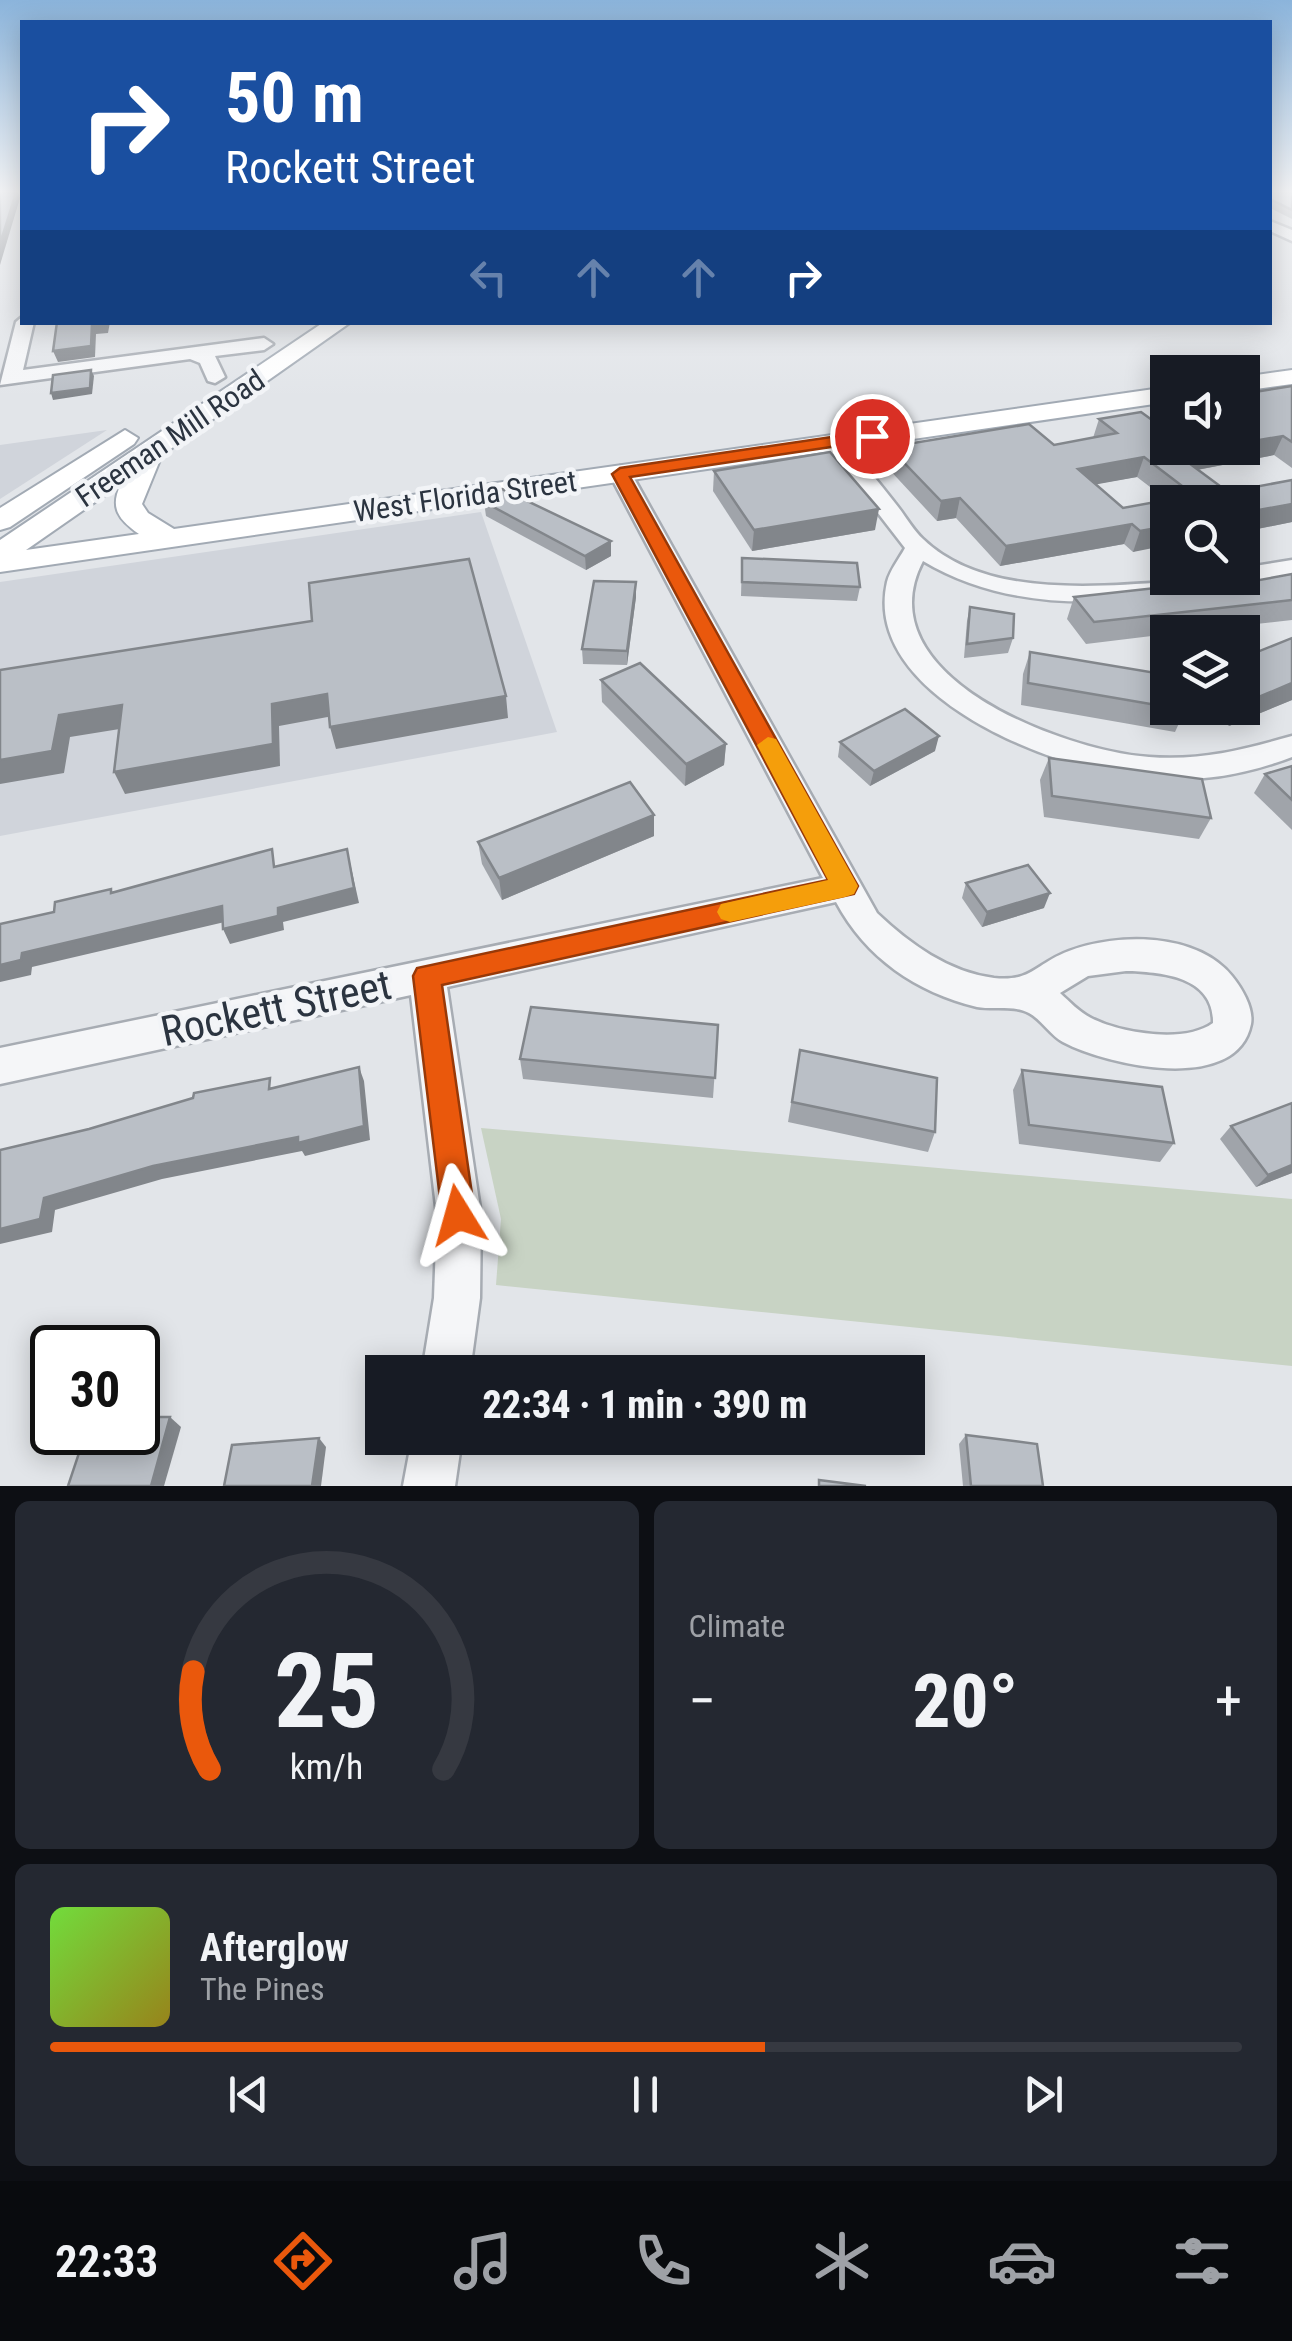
<!DOCTYPE html>
<meta charset="utf-8">
<style>
body{margin:0;font-family:"Roboto Condensed",sans-serif;background:#242831;color:#f1f3f6;height:100vh;display:flex;flex-direction:column;font-size:38px;white-space:nowrap}
*{box-sizing:border-box;margin:0}
p{font-size:32px;color:#9ea1a6}
.icon{flex:none;width:55px;height:55px;fill:none;stroke:currentColor;stroke-width:2;stroke-linecap:round;stroke-linejoin:round}
.map{position:relative;height:1486px;overflow:hidden}
.side{display:flex;flex-direction:column;gap:15px;padding:15px;background:#0d0f14;flex:1}
.side>*{flex:none}
.top-card{position:absolute;left:20px;top:20px;width:1252px;height:305px;border-radius:0px;box-shadow:0 5px 25px #0003;background:#1a4fa0;color:#fff;overflow:hidden}
.buttons{position:absolute;left:1150px;top:355px;display:grid;gap:20px}
.buttons a{display:grid;place-items:center;width:110px;height:110px;border-radius:0px;background:#171b24;box-shadow:0 5px 25px #0003;font-size:50px}
.speed{position:absolute;left:30px;top:1325px;display:flex;gap:20px;font-size:50px;font-weight:700;text-align:center}
.speed>*{display:grid;place-content:center;width:130px;height:130px;border-radius:50%;background:#171b24;box-shadow:0 5px 25px #0003;line-height:1}
.speed .limit{border:5px solid #111;border-radius:15px;background:#fff;color:#111}
.pin{position:absolute;display:grid;place-items:center;width:85px;height:85px;color:#fff;margin:-42px;border:5px solid #fff;border-radius:50%;box-shadow:0 2px 10px #0007}
.me{position:absolute;width:110px;margin:-55px;rotate:352deg;stroke-linejoin:round;filter:drop-shadow(0 0 8px #0008)}
.turn{display:flex;align-items:center;gap:35px;height:210px;padding:0 40px;font-size:45px}
.turn .icon{width:130px;height:130px;stroke-width:2.5}
.turn b{display:block;font-size:70px;line-height:85px}
.lanes{display:flex;align-items:center;height:95px;padding:0 40px;background:#0003;justify-content:center;gap:50px;direction:ltr}
.lanes .off{opacity:.35}
.big{font-size:75px;font-weight:800;line-height:1.1}
.side .widget{flex:1;display:flex;flex-direction:column;justify-content:center;gap:15px;min-width:0;padding:0 35px;border-radius:15px;background:#242831}
.side .dial{align-items:center;gap:0}
.dial svg{height:260px;overflow:visible;fill:none;stroke:#363941;stroke-width:7;stroke-linecap:round;text-anchor:middle}
.dial text{fill:#f1f3f6;stroke:none}
.song{display:flex;align-items:center;gap:30px}
.cover{width:120px;height:120px;border-radius:15px;background:linear-gradient(135deg,hsl(100 70% 55%),hsl(50 70% 35%))}
.played{height:10px;border-radius:5px;background:linear-gradient(90deg,#ea580c 60%,#363941 60%)}
.keys{display:flex;justify-content:space-around;direction:ltr}
.heat{display:flex;justify-content:space-between;align-items:center;font-size:55px;direction:ltr}
.side .tiles{flex:1;display:grid;gap:15px;grid-template-columns:1fr 1fr}
.widget:last-child{grid-column:span 2}
.trip{position:absolute;left:365px;top:1355px;width:560px;height:100px;border-radius:0px;background:#171b24;box-shadow:0 5px 25px #0003;font-weight:800;line-height:100px;text-align:center}
.tab-bar{display:flex;height:160px;justify-content:space-around;align-items:center;background:#090b0e;color:#9ea1a6}
.tab-bar .icon{width:70px;height:70px}
.tab-bar .current{color:#ea580c}
.tab-bar b{font-size:45px;color:#f1f3f6}
.map>svg:first-child{display:block}
</style>
<div class="map">
<svg width="1292" height="1486" viewBox="0 0 1292 1486">
<rect width="100%" height="100%" fill="#e2e5e9"/>
<g fill="#d0d4db">
<path d="M107,430L0,499V445Z"/>
<path d="M481,512L557,732L0,836V582Z"/>
</g>
<path fill="#c8d3c4" d="M481,1128L1292,1199V1366L496,1285L501,1219Z"/>
<g fill="none" stroke-linecap="round" stroke-linejoin="round">
<defs>
<g id="minor">
<path d="M1270,221L1292,230V241L1270,231Z"/>
<path d="M22,317V322H34L23,370L264,338L273,344L264,350L215,356L225,377L215,383L208,381L200,363L190,359L0,385L16,322Z"/>
<path d="M834,436L842,437C859,459 878,481 895,503C905,515 912,529 923,539C999,612 1149,578 1242,578V568L1292,560V574C1170,597 1036,628 923,561C863,676 1064,751 1149,757C1201,761 1242,750 1292,736V757C1242,776 1195,783 1142,778C1055,770 861,696 887,582C890,570 899,559 905,548L823,442Z"/>
<path d="M620,466L631,473L877,913C910,944 948,972 994,978C1033,982 1036,963 1069,951C1117,933 1196,932 1232,976C1241,987 1254,1008 1251,1024C1237,1095 1106,1065 1063,1042C1050,1035 1042,1020 1029,1013C1016,1005 992,1010 977,1007C916,992 866,958 836,902L447,987L481,1215L480,1298L470,1372H422L434,1298L437,1215L411,995L0,1084V1048L823,878L609,473ZM1126,971C1161,972 1214,976 1213,1023C1184,1044 1121,1033 1091,1018C1079,1012 1070,1002 1060,993L1088,976Z"/>
<path d="M412,1438H462L455,1486H403Z"/>
</g>
<g id="major">
<path d="M324,322H351L162,455L142,504L148,513L174,529L1168,387V402L0,572V540ZM121,484C109,508 119,520 139,534L26,550Z"/>
<path d="M1292,370V384L1242,391V377Z"/>
<path d="M125,430L138,438L134,444L10,527L0,530V508Z"/>
</g>
</defs>
<use href="#minor" stroke="#a7acb3" stroke-width="5"/>
<use href="#major" stroke="#a2aab4" stroke-width="4"/>
<use href="#minor" fill="#f5f6f8" fill-rule="evenodd"/>
<use href="#major" fill="#fff" fill-rule="evenodd"/>
</g>
<g fill="#a0a4aa" fill-rule="evenodd">
<path d="M1270,190H1292V219L1270,208Z"/>
<path d="M1292,386V468L1274,455L1197,470L1228,492L1292,480V522L1242,532V502L1133,552L1124,544L1000,566L956,518L937,521L886,466L889,447L1054,445L1093,438L1099,419L1163,428L1242,448V394ZM1137,477L1167,500L1123,508L1095,484Z"/>
<path d="M714,471L875,530L752,551L713,491Z"/>
<path d="M484,502L611,541V556L586,570L486,516Z"/>
<path d="M742,558L860,587L857,601L741,596Z"/>
<path d="M1292,574V620L1184,632H1168V634L1086,644L1067,619L1074,597L1249,582Z"/>
<path d="M636,582V597L627,665L583,664L582,649Z"/>
<path d="M970,607L1013,638L1008,653L964,658L967,621Z"/>
<path d="M1292,638V700L1229,726L1205,708H1242Z"/>
<path d="M1030,652L1185,710L1175,732L1021,705L1023,674Z"/>
<path d="M601,680L726,744L724,765L685,786L602,702Z"/>
<path d="M840,742L935,751L870,786L838,757Z"/>
<path d="M1049,758L1211,818L1199,839L1044,817L1040,780Z"/>
<path d="M1292,766V830L1254,793L1265,774Z"/>
<path d="M654,836L502,900L482,864L478,842Z"/>
<path d="M966,883L1044,908L982,927L962,898Z"/>
<path d="M718,1025L713,1098L523,1079L520,1059Z"/>
<path d="M800,1050L935,1132L928,1152L788,1122Z"/>
<path d="M1022,1070L1174,1143L1160,1162L1019,1144L1013,1090Z"/>
<path d="M1231,1126L1292,1173L1256,1187L1220,1139Z"/>
<path d="M966,1435L1043,1486H963L959,1444Z"/>
</g>
<g fill="#82868b">
<path d="M17,190L20,198L0,265V244Z"/>
<path d="M110,322L108,333L96,334L95,357L58,362L53,351L92,324Z"/>
<path d="M91,370L94,376L92,394L53,400L51,393Z"/>
<path d="M1283,436L1274,455L1170,475L1178,455L1219,448H1242V443Z"/>
<path d="M1144,457L1137,477L1071,489L1078,469Z"/>
<path d="M960,498L956,518L937,521L941,501Z"/>
<path d="M1292,504V522L1242,532V513Z"/>
<path d="M879,509L875,530L752,551L754,530Z"/>
<path d="M1132,524L1124,544L1000,566L1006,546Z"/>
<path d="M1168,526V545L1133,552L1140,531Z"/>
<path d="M611,541V556L586,570L585,556Z"/>
<path d="M636,582V597L627,665V651Z"/>
<path d="M1292,683V700L1229,726L1239,708H1242V704Z"/>
<path d="M327,694L333,716L279,726L280,766L125,794L114,772L272,704Z"/>
<path d="M506,696L508,718L336,749L330,727Z"/>
<path d="M122,705L132,727L70,737L64,773L0,784V760L59,715Z"/>
<path d="M939,736L935,751L870,786L874,771Z"/>
<path d="M726,744L724,765L685,786L686,764Z"/>
<path d="M654,815V836L502,900L499,878Z"/>
<path d="M347,849L359,903L283,922L284,930L230,944L223,929Z"/>
<path d="M1050,893L1044,908L982,927L987,912Z"/>
<path d="M222,906L229,921L32,967L31,975L0,982V965L22,953Z"/>
<path d="M359,1067L364,1081L370,1140L305,1156L302,1151L162,1179L55,1210L52,1232L0,1244V1229L44,1198Z"/>
<path d="M1292,1165V1173L1256,1187L1268,1175Z"/>
<path d="M170,1417L181,1427L164,1486H151Z"/>
<path d="M319,1438L326,1447L321,1486H312Z"/>
</g>
<g fill="#babfc6" stroke="#82868b" stroke-width="2.5" fill-rule="evenodd">
<path d="M0,190H17L0,244Z"/>
<path d="M1270,190H1292V210L1270,199Z"/>
<path d="M57,322H101L92,324L91,346L53,351Z"/>
<path d="M91,370L90,388L51,393L53,375Z"/>
<path d="M1292,386V442L1283,436L1242,443V414L1250,412L1242,407V394Z"/>
<path d="M1141,412L1163,428L1168,427V448H1219L1178,455L1228,492L1292,480V504L1242,513V502H1168V526L1140,531L1132,524L1006,546L960,498L941,501L889,447L1029,424L1054,445L1117,433L1099,419ZM1144,457L1194,495L1123,508L1078,469Z"/>
<path d="M830,452L879,509L754,530L714,471Z"/>
<path d="M502,489L611,541L585,556L484,502L490,490Z"/>
<path d="M742,558L857,563L860,587L742,582Z"/>
<path d="M469,559L506,696L330,727L327,694L272,704L273,744L114,772L122,705L59,715L52,751L0,760V670L312,621L309,583Z"/>
<path d="M1292,574V600L1094,622L1074,597L1246,578L1249,582Z"/>
<path d="M594,581L636,582L627,651L582,649Z"/>
<path d="M970,607L1014,614L1013,638L967,644Z"/>
<path d="M1292,638V683L1242,704V658Z"/>
<path d="M1030,652L1168,675V707L1028,683Z"/>
<path d="M640,663L726,744L686,764L601,680Z"/>
<path d="M905,709L939,736L874,771L840,742Z"/>
<path d="M1049,758L1202,779L1211,818L1052,796Z"/>
<path d="M1292,766V800L1265,774Z"/>
<path d="M630,782L654,815L499,878L478,842Z"/>
<path d="M272,849L274,867L347,849L354,888L278,908V916L223,929L222,906L22,953L21,960L0,965V924L54,912L55,902L111,889V893Z"/>
<path d="M1028,865L1050,893L987,912L966,883Z"/>
<path d="M531,1007L718,1025L715,1078L520,1059Z"/>
<path d="M800,1050L937,1078L935,1132L792,1102Z"/>
<path d="M359,1067L364,1126L298,1143V1137L153,1166L44,1198L40,1219L0,1229V1150L89,1129L193,1098L194,1093L270,1078L269,1089Z"/>
<path d="M1022,1070L1162,1087L1174,1143L1029,1125Z"/>
<path d="M1292,1103V1165L1268,1175L1231,1126Z"/>
<path d="M138,1417H170L151,1486H68L86,1432H138Z"/>
<path d="M966,1435L1037,1444L1043,1486H971Z"/>
<path d="M319,1438L312,1486H224L232,1445Z"/>
<path d="M819,1480L866,1486H819Z"/>
</g>
<linearGradient id="sky" x2="0" y2="1"><stop stop-color="#8bb4db"/><stop offset="0.48" stop-color="#f2f3f5"/><stop offset="1" stop-color="#f2f3f5" stop-opacity="0"/></linearGradient>
<rect width="1292" height="398" fill="url(#sky)"/>
<path fill="#ea580c" stroke="#983908" stroke-width="2.5" d="M872,431L880,436L878,440L630,477L854,879L858,886L854,894L442,985L475,1215L470,1227L458,1232L447,1227L442,1215L413,976L417,968L828,880L612,474L620,468Z"/>
<path fill="#f59e0b" d="M768,737L776,739L858,886L854,894L845,897L730,922L721,919L717,912L721,904L828,880L757,745Z"/>
<g text-anchor="middle" dominant-baseline="central" stroke-width="9" stroke-linejoin="round" paint-order="stroke">
<g font-size="30" fill="#2b3440" stroke="#f2f4f7">
<text transform="translate(170 438) rotate(-34)">Freeman Mill Road</text>
<text transform="translate(465 496) rotate(-8)">West Florida Street</text>
</g>
<g font-size="42" fill="#2b3440" stroke="#f2f4f7">
<text transform="translate(276 1008) rotate(-12)">Rockett Street</text>
</g>
</g>
</svg>
<div class="buttons">
<a><svg class="icon" aria-label="sound" viewBox="0 0 24 24"><path d="M4 9h4l5-4v14l-5-4H4zM17 9q2 3 0 6"/></svg></a>
<a><svg class="icon" aria-label="search" viewBox="0 0 24 24"><circle cx="10" cy="10" r="6"/><path d="M15 15l6 6"/></svg></a>
<a><svg class="icon" aria-label="layers" viewBox="0 0 24 24"><path d="M12 4l9 5-9 5-9-5zM3 14l9 5 9-5"/></svg></a>
</div>
<div class="speed"><div class="limit">30</div></div>
<div class="pin" style="left:872px;top:436px;background:#d93025"><svg class="icon" aria-label="arrive" viewBox="0 0 24 24"><path d="M6 21V4h12l-3 4 3 4H6"/></svg></div>
<svg class="me" style="left:458px;top:1215px" viewBox="-20 -20 40 40"><path d="M0-17L14 15 0 8-14 15z" fill="#ea580c" stroke="#fff" stroke-width="4"/></svg>
<div class="trip">22:34 · 1 min · 390 m</div>
<div class="top-card">
<div class="turn"><svg class="icon" aria-label="right" viewBox="0 0 24 24"><path d="M7 20v-9h11M14 6l5 5-5 5"/></svg><div><b>50 m</b>Rockett Street</div></div>
<div class="lanes"><svg class="icon off" aria-label="left" viewBox="0 0 24 24"><path d="M17 20v-9H6M10 6l-5 5 5 5"/></svg><svg class="icon off" aria-label="ahead" viewBox="0 0 24 24"><path d="M12 20V5M6 11l6-6 6 6"/></svg><svg class="icon off" aria-label="ahead" viewBox="0 0 24 24"><path d="M12 20V5M6 11l6-6 6 6"/></svg><svg class="icon" aria-label="right" viewBox="0 0 24 24"><path d="M7 20v-9h11M14 6l5 5-5 5"/></svg></div>
</div>
</div>
<section class="side">
<div class="tiles">
<div class="widget dial"><svg viewBox="0 0 100 80">
<path d="M14 69A42 42 0 1 1 86 69"/>
<path d="M14 69A42 42 0 0 1 9 39" stroke="#ea580c"/>
<text x="50" y="56" font-size="32" font-weight="700">25</text>
<text x="50" y="72" font-size="11">km/h</text>
</svg></div>
<div class="widget"><p>Climate</p>
<div class="heat"><a>−</a><b class="big">20°</b><a>+</a></div>
</div>
<div class="widget">
<div class="song"><i class="cover"></i><div><b>Afterglow</b><p>The Pines</p></div></div>
<div class="played"></div>
<div class="keys"><svg class="icon" aria-label="previous" viewBox="0 0 24 24"><path d="M18 5L8 12l10 7zM5 5v14"/></svg><svg class="icon" aria-label="pause" viewBox="0 0 24 24"><path d="M8 5v14M16 5v14"/></svg><svg class="icon" aria-label="next" viewBox="0 0 24 24"><path d="M6 5l10 7-10 7zM19 5v14"/></svg></div>
</div>
</div>
</section>
<nav class="tab-bar">
<b>22:33</b>
<svg class="icon current" aria-label="directions" viewBox="0 0 24 24"><path d="M12 3l9 9-9 9-9-9zM9 14v-3h6M13 9l2 2-2 2"/></svg>
<svg class="icon" aria-label="music" viewBox="0 0 24 24"><path d="M9 18V5l10-2v13"/><circle cx="6" cy="18" r="3"/><circle cx="16" cy="16" r="3"/></svg>
<svg class="icon" aria-label="phone" viewBox="0 0 24 24"><path d="M5 4h4l2 5-3 2q2 4 5 5l2-3 5 2v4C11 20 4 13 5 4z"/></svg>
<svg class="icon" aria-label="climate" viewBox="0 0 24 24"><path d="M12 3v18M4 7l16 10M4 17L20 7"/></svg>
<svg class="icon" aria-label="car" viewBox="0 0 24 24"><path d="M5 17H2v-5l4-1 3-4h7l3 4 3 1v5h-3M9 17h6M6 11h13"/><circle cx="7" cy="17" r="2"/><circle cx="17" cy="17" r="2"/></svg>
<svg class="icon" aria-label="filters" viewBox="0 0 24 24"><path d="M4 7h16M4 17h16"/><circle cx="9" cy="7" r="2"/><circle cx="15" cy="17" r="2"/></svg>
</nav>
